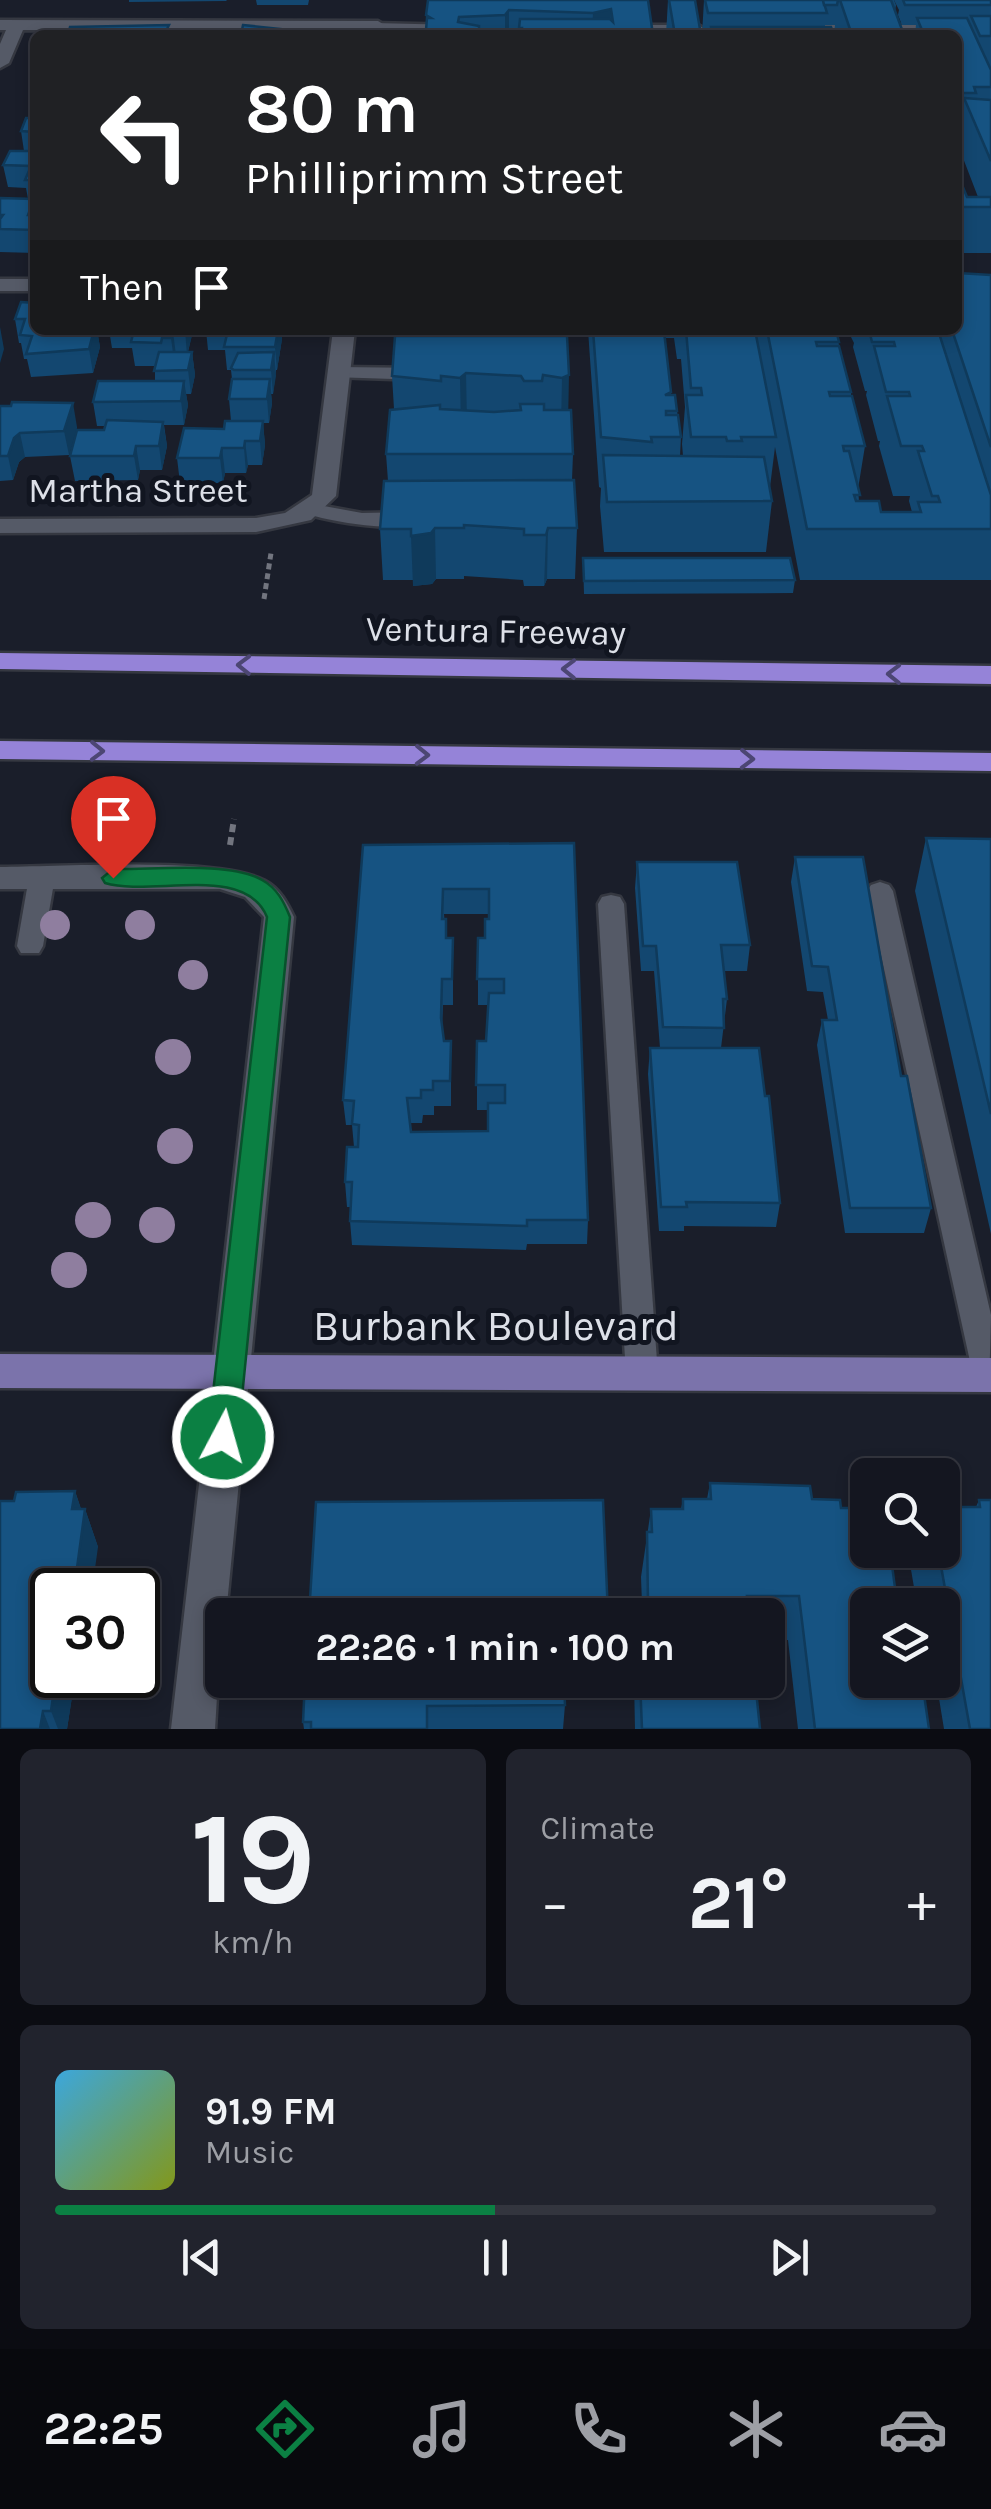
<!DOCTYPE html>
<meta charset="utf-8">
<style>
body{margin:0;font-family:Karla,sans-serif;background:#21232d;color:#f1f3f6;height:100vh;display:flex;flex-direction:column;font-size:38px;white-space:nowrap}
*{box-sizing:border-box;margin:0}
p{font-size:32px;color:#9d9fa5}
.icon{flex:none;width:55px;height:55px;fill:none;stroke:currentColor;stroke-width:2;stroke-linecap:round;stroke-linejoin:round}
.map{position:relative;height:1729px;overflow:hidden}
.side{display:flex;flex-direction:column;gap:20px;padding:20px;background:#0b0c12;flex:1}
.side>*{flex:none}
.top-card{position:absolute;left:30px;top:30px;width:932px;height:305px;border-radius:15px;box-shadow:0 5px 15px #0003,0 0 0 2px #33353e;background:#202124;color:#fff;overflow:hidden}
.controls{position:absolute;left:850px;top:1458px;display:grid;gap:20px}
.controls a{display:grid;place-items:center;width:110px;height:110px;border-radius:15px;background:#141620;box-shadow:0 5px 15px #0003,0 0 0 2px #33353e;font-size:50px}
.speed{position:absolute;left:30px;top:1568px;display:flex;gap:20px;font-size:50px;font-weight:700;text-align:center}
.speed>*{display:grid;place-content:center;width:130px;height:130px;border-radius:50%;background:#141620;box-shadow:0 5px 15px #0003,0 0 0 2px #33353e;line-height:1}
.speed .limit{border:5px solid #111;border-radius:15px;background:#fff;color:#111}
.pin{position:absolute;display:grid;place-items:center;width:85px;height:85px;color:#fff;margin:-102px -42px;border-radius:50% 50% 50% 0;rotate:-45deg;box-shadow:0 0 10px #0007}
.pin .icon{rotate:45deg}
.me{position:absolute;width:110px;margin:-55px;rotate:6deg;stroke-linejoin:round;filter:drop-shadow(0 0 8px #0008)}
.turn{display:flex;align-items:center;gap:35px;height:210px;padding:0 50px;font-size:45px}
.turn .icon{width:130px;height:130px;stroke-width:2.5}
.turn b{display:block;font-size:70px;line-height:85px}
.then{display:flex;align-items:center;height:95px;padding:0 50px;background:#0003;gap:20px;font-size:38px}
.big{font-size:75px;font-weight:700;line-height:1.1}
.side .tile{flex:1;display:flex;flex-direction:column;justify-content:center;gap:15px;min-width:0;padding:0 35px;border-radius:15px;background:#21232d}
.side .dial{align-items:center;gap:0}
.dial b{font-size:130px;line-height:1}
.song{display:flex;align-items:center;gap:30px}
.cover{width:120px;height:120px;border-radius:15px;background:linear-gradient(135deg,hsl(200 70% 55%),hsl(70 70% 35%))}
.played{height:10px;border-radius:5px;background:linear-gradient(90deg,#0b8043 50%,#33353e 50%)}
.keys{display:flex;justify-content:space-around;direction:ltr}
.heat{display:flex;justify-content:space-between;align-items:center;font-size:55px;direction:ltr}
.side .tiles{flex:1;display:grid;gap:20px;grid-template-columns:1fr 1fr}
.tile:last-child{grid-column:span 2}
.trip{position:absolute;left:205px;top:1598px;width:580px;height:100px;border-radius:15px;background:#141620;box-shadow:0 5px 15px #0003,0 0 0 2px #33353e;font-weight:700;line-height:100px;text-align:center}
.menu{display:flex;height:160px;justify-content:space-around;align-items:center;background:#08090d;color:#9d9fa5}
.menu .icon{width:70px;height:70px}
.menu .selected{color:#0b8043}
.menu b{font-size:45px;color:#f1f3f6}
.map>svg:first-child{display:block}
</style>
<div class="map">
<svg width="991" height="1729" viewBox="0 0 991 1729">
<rect width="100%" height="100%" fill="#1a1e2a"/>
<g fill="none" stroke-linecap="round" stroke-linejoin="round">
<defs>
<g id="lane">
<path d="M373,23L458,25L465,29L458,33L378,30L373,29Z"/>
<path d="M698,25L705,29L703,32L618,33L611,29L618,25Z"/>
<path d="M991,25V33H798L791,29L798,25Z"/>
<path d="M339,367L424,368L433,374L424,380L332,377V369Z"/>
<path d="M313,504L362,513L413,512L423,518C403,536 332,521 306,514L303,510Z"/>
<path d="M42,868L51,871L55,877L43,946L39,953H21L17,946L29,877L33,871Z"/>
<path d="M880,882L889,885L893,891L991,1315L989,1389L978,1385L973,1375L867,891L871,885Z"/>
<path d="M611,895L620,897L624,904L658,1375L653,1385L642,1389L631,1385L626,1375L598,904L602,897Z"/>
</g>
<g id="street">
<path d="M0,20L378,21L386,26L378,31L23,30L9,63L0,68V44L6,30H0Z"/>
<rect x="0" y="279" width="35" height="12"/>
<path d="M333,330H355L336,496L311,520L256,532L0,533V519L256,518L285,513L312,495Z"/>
<path d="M0,867C59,867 220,856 265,881C280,889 287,903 294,917L226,1615H222L215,1729H171L264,917L245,897L220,889H0Z"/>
</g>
<path id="primary" d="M0,1354L991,1358V1392L0,1388Z"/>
<g id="highway">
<path d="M0,653L991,666V684L0,669Z"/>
<path d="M0,741L991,753V771L0,759Z"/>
</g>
</defs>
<use href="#lane" stroke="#353841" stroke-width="5"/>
<use href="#street" stroke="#353841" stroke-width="5"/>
<use href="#primary" stroke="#353841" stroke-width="5"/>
<use href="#highway" stroke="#353841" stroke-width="5"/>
<path stroke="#72757f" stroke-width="5" stroke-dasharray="6 4" stroke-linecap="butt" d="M264,599L271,553"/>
<path stroke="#72757f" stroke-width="6" stroke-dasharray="8 5" stroke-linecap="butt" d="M230,845L234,819"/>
<use href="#lane" fill="#555a67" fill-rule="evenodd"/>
<use href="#street" fill="#555a67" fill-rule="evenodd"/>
<use href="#primary" fill="#7b73ab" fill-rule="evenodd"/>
<use href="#highway" fill="#9583d8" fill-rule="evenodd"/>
</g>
<g fill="#8f7e9f">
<circle cx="55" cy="925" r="15"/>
<circle cx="140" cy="925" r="15"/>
<circle cx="193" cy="975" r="15"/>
<circle cx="173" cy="1057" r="18"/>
<circle cx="175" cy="1146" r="18"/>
<circle cx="93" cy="1220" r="18"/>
<circle cx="157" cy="1225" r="18"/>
<circle cx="69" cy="1270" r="18"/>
</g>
<g fill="#134770" fill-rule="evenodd">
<path d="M129,0H227L226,1L129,2Z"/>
<path d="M256,0H309L308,5H257Z"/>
<path d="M648,0L653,35H426V15Z"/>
<path d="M668,0H695L701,35H666Z"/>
<path d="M704,0H894L896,5L895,11L904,35H702ZM825,25H835L834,34L825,27Z"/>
<path d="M894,0H991V253H958V175L967,197H978L958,145L961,115H958V35H915L916,25H902L898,15L899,10Z"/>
<path d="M35,118V253L0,252V198L28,199L26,188L8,187L3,165L24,151L21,131Z"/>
<path d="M991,275V580H800L775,447L770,487L772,501L766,552H604L600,506L601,488L599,487L588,330H958ZM838,337H851L854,343L853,347L865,391H867L866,395L878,441H880L879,446L893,496H910L909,501L912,512H881L859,501L858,489L865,446L851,396V392L839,346ZM665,338H674L677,359H681L685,407L682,444L683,456H680L681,437L677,411L671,395Z"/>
<path d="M21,302L35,330H97L100,347L93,373L31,377L27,359H24L21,343H19L15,319Z"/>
<path d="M109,330H192V335L188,352H192L195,375L191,394H186L188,405L184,425H164L167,446L162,470H140L138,480L75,481L70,456L104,430L105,426H97L93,402L155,381V366H135L132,348H112Z"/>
<path d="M206,330H282V339L277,370H276L273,394H271L272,403L269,423H263L265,445L262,465H248L246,473H225L223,483H180L177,458L224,429L231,421L229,399L232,379L231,370H227L225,350H208Z"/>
<path d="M397,330H565L568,410L573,454L572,480L577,528L575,579H547L544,586H524L523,580L464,576V579H436L432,584L413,586V580H383L380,529L388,481L386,454L394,409L392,376Z"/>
<path d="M0,406L77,427L69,455L25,457L19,462L13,480L0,481Z"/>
<path d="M583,558L795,580L793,593L584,594Z"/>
<path d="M926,838L991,839V1234L915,891Z"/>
<path d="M574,843L588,1220L587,1244H527L526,1250L352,1245L350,1221V1207H347L345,1182L354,1147L352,1125H346L343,1100L363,845ZM444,914H489L485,938H478V1005H488L486,1041H477V1110H488V1131L411,1132L410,1123H422L423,1115H434V1106H451V1041H444L442,1029L443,1005H453V938H446Z"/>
<path d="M795,857L901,1076L931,1208L924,1233H845L817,1045L822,1020H828L823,992L807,991L791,882Z"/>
<path d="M637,862L750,945L747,971H724L727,999L721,1048L780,1203L776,1227L684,1226V1231H659L648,1074L650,1048H660L654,971H641L635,888Z"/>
<path d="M710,1483L812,1499L841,1508L897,1603L929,1729H798L788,1640H768V1615H637L638,1604H642L641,1577L651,1509H681L683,1499H707Z"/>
<path d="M75,1491L81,1509H85L98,1547L52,1590V1675L74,1684L67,1729H0L14,1501Z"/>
<path d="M979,1500H991V1729H944L936,1680H942V1605H917L908,1552L909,1550H942L976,1507Z"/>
<path d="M305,1680L565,1705L563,1729H304L303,1722Z"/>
<path d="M634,1680H755L760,1729H635Z"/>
</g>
<g fill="#0f3a5b">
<path d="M611,9L610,35H592L593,13Z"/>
<path d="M509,10V35H505V15Z"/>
<path d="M34,199L35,203V230L28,215Z"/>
<path d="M0,327L4,349L0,363Z"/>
<path d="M94,330H97L100,347L93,373L89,349Z"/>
<path d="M185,330H192V335L187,355Z"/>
<path d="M278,330H282V339L277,370L275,347Z"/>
<path d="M173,332L176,355L174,361L171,338Z"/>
<path d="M192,352L195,375L191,394L188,370Z"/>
<path d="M274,352L276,376L273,394L271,370Z"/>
<path d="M466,373L467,423L461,427L460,378Z"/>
<path d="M569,375L568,425L561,427L562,378Z"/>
<path d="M270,379L272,403L269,423L267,399Z"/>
<path d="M184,381L188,405L184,425L181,401Z"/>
<path d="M73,403L77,427L69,455L64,431Z"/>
<path d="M263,421L265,445L262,465L260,441Z"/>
<path d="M163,422L167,446L162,470L159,446Z"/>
<path d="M20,433L25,457L19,462L13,480L8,456L14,438Z"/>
<path d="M245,441L248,465L246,473L244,448Z"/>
<path d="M136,446L140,470L138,480L134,456Z"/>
<path d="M222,448L225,473L223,483L220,458Z"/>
<path d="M435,528L436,579L432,584L413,586L411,536Z"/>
<path d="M548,528L547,579L544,586L546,535Z"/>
<path d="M75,1491L84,1518L85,1509L98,1547L92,1590H74L72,1509Z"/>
<path d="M56,1675H70L74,1684L67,1729H58L51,1711Z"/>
<path d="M43,1711L50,1729H40Z"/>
</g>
<g fill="#165382" stroke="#0f3a5b" stroke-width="2.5" fill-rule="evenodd">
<path d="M428,0H648L653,35H522V28H519L520,19H610L613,22L611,9L593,13L509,10L505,15L459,17L458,22L479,26V35H430V30H426L427,18H431L426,15Z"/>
<path d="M669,0H695L701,35H675Z"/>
<path d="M705,0H823L827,13H708Z"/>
<path d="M823,0H838L837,5H824Z"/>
<path d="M840,0H891L904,35H852Z"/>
<path d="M903,0H991V5H905Z"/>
<path d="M971,16H991V36H980Z"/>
<path d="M917,18H967L991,70V87H974L976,93H958V35H924Z"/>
<path d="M169,25L164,35H57L58,31H69L70,27Z"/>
<path d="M243,25L300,31L299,35H241Z"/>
<path d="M711,27H831L834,35H712Z"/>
<path d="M964,98L991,100V161Z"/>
<path d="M26,118H35V132L21,131Z"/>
<path d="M10,151H35V180H25L31,166L3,165Z"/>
<path d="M958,175L967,197H991V207H958Z"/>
<path d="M0,198L34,199L28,215H35V230L0,229V219L3,215H0Z"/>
<path d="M958,273L991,275V447L952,330H958Z"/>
<path d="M21,302L35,303V330H94L89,349L26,354L32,336L20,335L25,319H15Z"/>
<path d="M134,330H185L184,331H173L171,338H162L161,343L131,342Z"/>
<path d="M228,330H278L275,347H224Z"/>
<path d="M593,330L664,331L671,392L665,395H675L677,411H666V415H678L681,437H651L652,442L601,437Z"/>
<path d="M686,330H755L776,437H741L742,441H727L726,437H691L686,395H702L701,388H691Z"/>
<path d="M767,330H836L839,342H816L817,346H839L851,392H829L830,396H852L865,446H843L844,451H849L860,495H854L856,501H879L881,512H921L918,502H940L938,496H932L918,451H924L922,446H901L887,396H910L909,392H886L874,346H895L894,342H872L869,330H938L991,495V529H807Z"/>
<path d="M395,336H567L569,375L562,378L543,375L542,381H524L521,376L466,373L460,378L441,376V381L392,376Z"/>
<path d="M159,352H192L188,370L154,371Z"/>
<path d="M274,352L271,370H234L231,368L238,353Z"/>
<path d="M232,379H270L267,399H229Z"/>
<path d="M98,381H184L181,401L93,402Z"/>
<path d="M12,402L73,403L64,431L20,433L14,438L8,456H0V406H11Z"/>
<path d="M520,404H544V410H571L573,454H386L390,410L440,405V409L494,412L521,410Z"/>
<path d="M107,420L163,422L159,446H136L134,456H70L77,430H104Z"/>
<path d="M225,421H263L260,441H245L244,448H222L220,458H177L184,428L224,429Z"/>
<path d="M603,455L764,457L772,501L607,502Z"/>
<path d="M574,480L577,528H548L546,535H524V529L464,525V528H435L431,533L411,536V529H380L384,481Z"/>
<path d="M583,558H790L795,580L584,581Z"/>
<path d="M926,838L991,839V1114Z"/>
<path d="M574,843L588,1220H527V1226L350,1221L352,1182H345L347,1147H358L359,1125L352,1124L354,1101L343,1100L363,845ZM443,889H489V919H485V938H478L477,979H504V993H489L486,1041H477L476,1085H505V1103H488V1131L411,1132L407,1098H421V1090H433V1081H450L451,1041H444L441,1018L442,979H452L453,938H446V919H442Z"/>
<path d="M795,857H863L901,1076H907L931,1208H850L822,1020H837L828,967L812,966Z"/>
<path d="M637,862H737L750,945H721L727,999H723L724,1028L663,1027L656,946H643Z"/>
<path d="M650,1048H759L765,1096H769L780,1203L686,1202L687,1207H661Z"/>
<path d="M710,1483L810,1486L812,1499L840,1500L841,1508H868V1550H890L897,1603L913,1605H868V1680H922L929,1729H815L799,1596H747L749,1615H638V1604H648L647,1532H652L651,1509H683V1499H711Z"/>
<path d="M75,1491L72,1509H85L74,1590H52V1675H56L51,1711H43L40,1729H0V1501H14L16,1492Z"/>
<path d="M603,1500L608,1614L309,1615L316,1502Z"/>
<path d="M979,1500H991V1729H970L941,1566H934L931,1550H942V1507H980Z"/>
<path d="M305,1680H564L565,1705L427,1706V1729H311V1722H303Z"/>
<path d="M640,1680H755L760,1729H642Z"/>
</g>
<defs><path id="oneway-chevron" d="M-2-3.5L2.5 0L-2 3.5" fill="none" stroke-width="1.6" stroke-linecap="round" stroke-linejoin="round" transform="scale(2.5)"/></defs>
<g stroke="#4c4673">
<use href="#oneway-chevron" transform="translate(244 665) rotate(-179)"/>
<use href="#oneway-chevron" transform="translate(569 669) rotate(-179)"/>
<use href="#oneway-chevron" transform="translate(894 674) rotate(-179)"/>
<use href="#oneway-chevron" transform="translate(97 751) rotate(1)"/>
<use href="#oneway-chevron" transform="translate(422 755) rotate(1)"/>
<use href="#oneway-chevron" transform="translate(747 759) rotate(1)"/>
</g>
<path fill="#0b8043" stroke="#07532c" stroke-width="2.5" d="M113,869C152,870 230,861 262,880C277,888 284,902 290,917L238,1437L233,1447L223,1451L213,1447L208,1437L267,917C245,863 151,897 105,883L102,878Z"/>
<g text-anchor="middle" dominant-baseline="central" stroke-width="10" stroke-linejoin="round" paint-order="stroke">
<g font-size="35" fill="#dde0e8" stroke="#111520">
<text x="138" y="490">Martha Street</text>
<text transform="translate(496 631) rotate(1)">Ventura Freeway</text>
</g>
<g font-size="42" fill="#dde0e8" stroke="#111520">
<text x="496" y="1326">Burbank Boulevard</text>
</g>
</g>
</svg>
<div class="controls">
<a><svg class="icon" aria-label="search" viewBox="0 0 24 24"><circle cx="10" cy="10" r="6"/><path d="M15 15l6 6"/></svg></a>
<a><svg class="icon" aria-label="layers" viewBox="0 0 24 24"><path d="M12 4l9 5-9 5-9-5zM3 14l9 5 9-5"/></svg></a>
</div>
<div class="speed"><div class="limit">30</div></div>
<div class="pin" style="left:113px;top:878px;background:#d93025"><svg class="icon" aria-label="arrive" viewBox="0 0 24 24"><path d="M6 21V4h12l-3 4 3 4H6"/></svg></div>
<svg class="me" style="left:223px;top:1437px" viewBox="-20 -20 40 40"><circle r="17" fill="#0b8043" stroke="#fff" stroke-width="3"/><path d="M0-11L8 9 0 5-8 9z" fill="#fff"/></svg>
<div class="trip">22:26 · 1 min · 100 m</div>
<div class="top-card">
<div class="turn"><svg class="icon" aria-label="left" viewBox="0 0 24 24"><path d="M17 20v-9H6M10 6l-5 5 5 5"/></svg><div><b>80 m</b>Philliprimm Street</div></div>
<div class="then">Then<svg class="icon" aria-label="arrive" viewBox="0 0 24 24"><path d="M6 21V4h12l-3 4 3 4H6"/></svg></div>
</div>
</div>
<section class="side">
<div class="tiles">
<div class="tile dial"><b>19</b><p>km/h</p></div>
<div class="tile"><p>Climate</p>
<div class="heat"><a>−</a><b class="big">21°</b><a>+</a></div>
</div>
<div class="tile">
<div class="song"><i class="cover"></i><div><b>91.9 FM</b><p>Music</p></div></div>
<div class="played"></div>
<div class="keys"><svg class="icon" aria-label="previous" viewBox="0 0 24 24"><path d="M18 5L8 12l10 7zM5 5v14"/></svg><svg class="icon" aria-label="pause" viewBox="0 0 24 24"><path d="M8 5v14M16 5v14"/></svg><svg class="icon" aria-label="next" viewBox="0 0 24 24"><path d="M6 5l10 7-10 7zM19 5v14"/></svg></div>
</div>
</div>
</section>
<nav class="menu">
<b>22:25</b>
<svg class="icon selected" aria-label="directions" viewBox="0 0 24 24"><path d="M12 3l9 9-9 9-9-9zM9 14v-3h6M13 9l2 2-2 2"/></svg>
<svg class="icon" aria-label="music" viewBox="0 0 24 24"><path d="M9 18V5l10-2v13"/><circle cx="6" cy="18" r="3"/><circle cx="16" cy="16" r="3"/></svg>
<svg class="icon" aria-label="phone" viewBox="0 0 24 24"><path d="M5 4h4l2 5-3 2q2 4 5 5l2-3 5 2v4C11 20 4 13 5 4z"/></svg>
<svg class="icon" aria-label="climate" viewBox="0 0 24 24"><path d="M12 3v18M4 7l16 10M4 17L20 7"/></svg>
<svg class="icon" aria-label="car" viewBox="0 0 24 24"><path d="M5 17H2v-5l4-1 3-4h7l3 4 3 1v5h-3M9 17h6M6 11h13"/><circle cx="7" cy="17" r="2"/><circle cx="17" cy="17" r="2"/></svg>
</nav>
